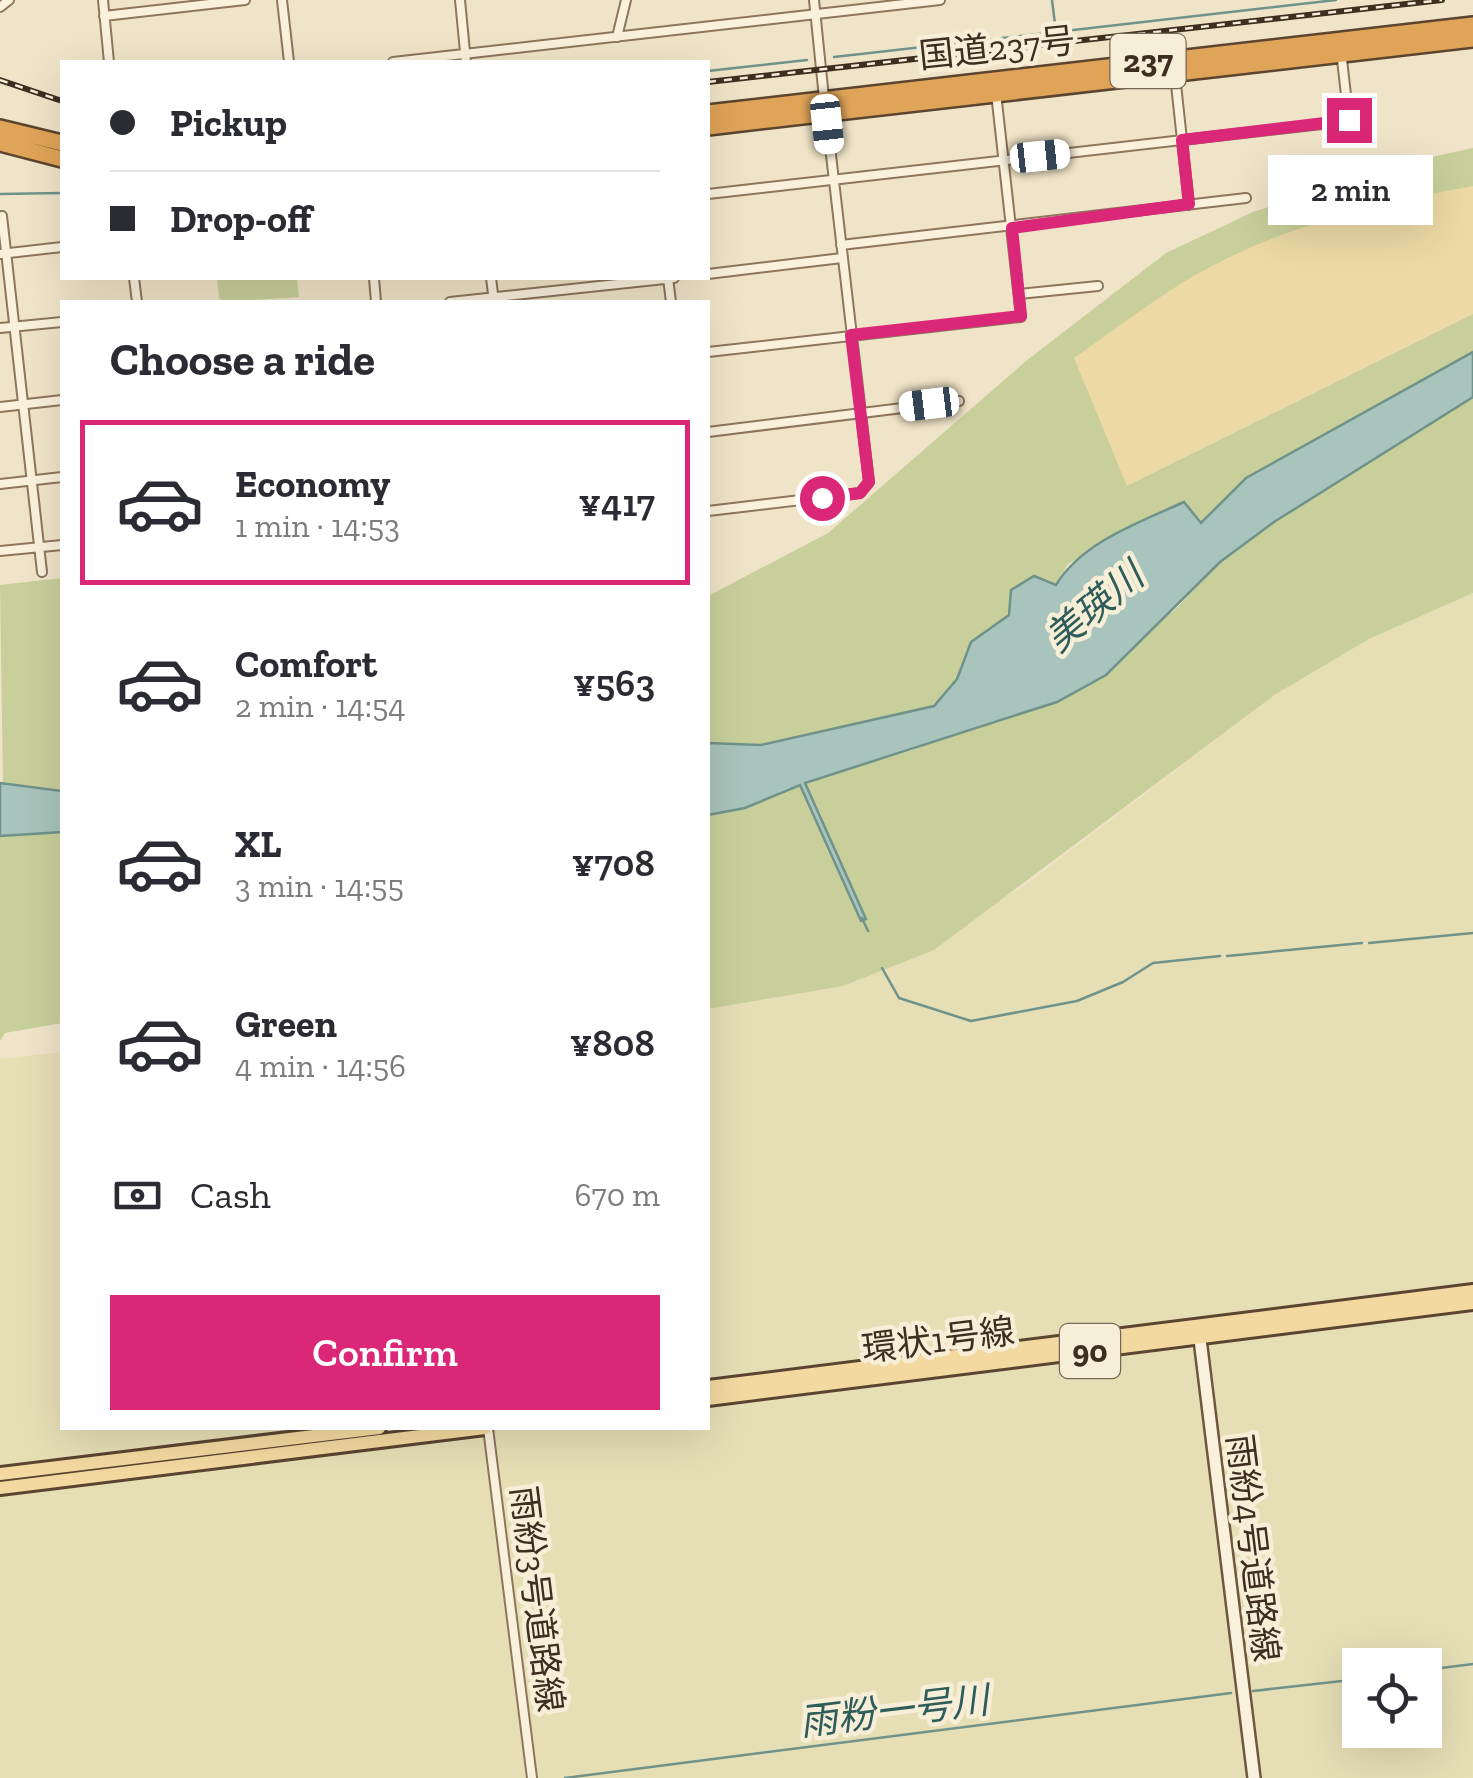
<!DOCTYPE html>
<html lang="en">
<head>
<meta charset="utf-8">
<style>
	:root { --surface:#fff; --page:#f2f2f3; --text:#2b2b33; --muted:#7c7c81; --line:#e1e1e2; --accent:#db2777 }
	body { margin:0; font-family:"Zilla Slab","Noto Sans JP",serif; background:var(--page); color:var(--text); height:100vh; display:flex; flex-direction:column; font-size:38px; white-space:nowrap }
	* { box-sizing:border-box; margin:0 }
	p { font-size:32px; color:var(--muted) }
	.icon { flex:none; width:55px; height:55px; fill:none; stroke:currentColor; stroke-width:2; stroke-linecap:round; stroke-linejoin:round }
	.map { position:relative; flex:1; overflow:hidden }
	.side { position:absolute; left:60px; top:300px; width:650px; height:1130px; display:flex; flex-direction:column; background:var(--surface); border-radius:0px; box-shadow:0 10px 40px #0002 }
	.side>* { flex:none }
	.hud { position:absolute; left:60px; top:60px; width:650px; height:220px; border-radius:0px; box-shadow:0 10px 40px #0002; display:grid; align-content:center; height:220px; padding:0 50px; background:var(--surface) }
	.fabs { position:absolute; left:1342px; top:1648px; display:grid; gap:20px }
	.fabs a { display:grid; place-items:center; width:100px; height:100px; border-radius:0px; background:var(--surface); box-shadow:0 10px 40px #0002; font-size:50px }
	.end { position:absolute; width:45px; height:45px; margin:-22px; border:12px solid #db2777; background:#fff; box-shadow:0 0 0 5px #fff }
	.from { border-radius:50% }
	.bubble { position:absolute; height:70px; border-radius:0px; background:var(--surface); box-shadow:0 10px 40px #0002; font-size:32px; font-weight:600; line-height:70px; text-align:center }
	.car { position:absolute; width:30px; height:60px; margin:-30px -15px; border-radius:12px; box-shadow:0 0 8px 2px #0007; background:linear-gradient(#fff 24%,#345 0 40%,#fff 0 76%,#345 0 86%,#fff 0) }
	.hud b { display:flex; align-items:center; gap:35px; height:95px; font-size:38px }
	.hud b+b { border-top:2px solid var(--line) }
	.hud i { width:25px; height:25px; background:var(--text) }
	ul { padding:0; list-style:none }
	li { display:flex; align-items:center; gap:30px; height:165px; margin:0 20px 15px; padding:0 30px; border:5px solid transparent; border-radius:0px }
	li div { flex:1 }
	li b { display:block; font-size:38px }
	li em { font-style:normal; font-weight:600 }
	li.on { border-color:var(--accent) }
	li>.icon { width:90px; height:90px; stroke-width:1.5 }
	h2 { padding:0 50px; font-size:45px; line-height:120px }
	.pay { display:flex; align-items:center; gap:25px; height:110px; padding:0 50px; font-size:38px }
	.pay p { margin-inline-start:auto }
	.action { display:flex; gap:20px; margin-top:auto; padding:20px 50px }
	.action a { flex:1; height:115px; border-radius:0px; background:var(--accent); color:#fff; font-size:40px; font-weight:600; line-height:115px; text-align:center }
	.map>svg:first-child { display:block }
	.farmland { fill:#e6deb5; fill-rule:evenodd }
	.green { fill:#c9cf9b }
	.sand { fill:#ecd9a5 }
	.water { fill:#a9c4bc; stroke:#6f938a; stroke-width:2.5 }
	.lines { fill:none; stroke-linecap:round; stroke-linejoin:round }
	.stream { stroke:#6f938a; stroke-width:2.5 }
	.street-casing { stroke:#8d765c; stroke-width:12 }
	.secondary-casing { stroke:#6f573f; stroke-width:16 }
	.primary-casing { stroke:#5b4430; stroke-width:18 }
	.highway-casing { stroke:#5b4430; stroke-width:20 }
	.street { stroke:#faf1dc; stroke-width:8 }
	.secondary { stroke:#faf1dc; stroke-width:11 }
	.primary { stroke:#f3d9a0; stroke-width:12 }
	.highway { stroke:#e0a458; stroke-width:15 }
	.rail-casing { stroke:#3d2e20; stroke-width:6 }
	.rail { stroke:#f7eed8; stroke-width:2.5; stroke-dasharray:8; stroke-linecap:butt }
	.route { stroke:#db2777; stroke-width:12 }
	.labels { text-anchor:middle; stroke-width:9; stroke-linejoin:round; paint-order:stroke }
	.shield { fill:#f7eed8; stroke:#756857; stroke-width:2.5 }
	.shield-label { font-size:32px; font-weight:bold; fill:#3d2e20 }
	.street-label { font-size:35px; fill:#3d2e20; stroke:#f7eed8 }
	.water-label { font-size:38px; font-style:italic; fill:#2f5d5a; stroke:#f7eed8 }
</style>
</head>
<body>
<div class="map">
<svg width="1473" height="1778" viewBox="0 0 1473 1778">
	<rect width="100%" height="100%" fill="#f0e4c8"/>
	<path class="farmland" d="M1473,593V1778H0V1059L62,1052V1428H708V1009L843,986L1024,886L1276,694L1369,639ZM1360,1665H1425V1730H1360Z"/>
	<path class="green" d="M1473,148V352L1246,478L1201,523L1183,502L1128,528L1068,564L1056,585L971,642L958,679L934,706L761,746L708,744V596L828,533L1026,361L1166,253L1253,212L1404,163Z
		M217,278H297L299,297L224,302L219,298Z
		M1473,397V593L1369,639L1276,694L934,950L843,986L708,1009V815L745,808L800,784L916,749L1173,612L1220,562L1274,522Z
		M62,578V791L3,785L0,585Z
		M62,832V1023L5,1033L0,1041V836Z"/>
	<path class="sand" d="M1473,186V314L1127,486L1074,358C1110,333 1145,306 1182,283C1270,229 1373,204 1473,186Z"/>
	<path class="water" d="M1473,352V397L1274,522L1220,562L1106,675L1057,702L805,783L866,919L861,921L800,785L745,808L708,815V743L761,745L934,706L957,679L971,642L1009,615L1011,590L1034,576L1056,585C1082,542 1140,522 1184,502L1201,523L1246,478Z
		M0,783L62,791V832L0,836Z"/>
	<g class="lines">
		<path class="stream" d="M1056,32L1336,0
			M834,57L1056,32L1052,0
			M708,71L807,60
			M0,194L62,193
			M862,918L868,931
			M1369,943L1473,933
			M1227,956L1362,943
			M882,968L899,998L971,1021L1077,1001L1123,982L1153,963L1220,956
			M1425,1670L1473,1664
			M1253,1691L1360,1679
			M565,1778L1231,1693"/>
		<g class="street-casing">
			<path id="street" d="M103,0L109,62
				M282,0L289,62
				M460,0L466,62
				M814,0L824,98
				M0,7L9,0
				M104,16L245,0
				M617,37L626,0
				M393,62L940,0
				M1175,75L1189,205
				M708,194L1349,121L1341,51
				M2,216L42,572
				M841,245L1246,198
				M0,254L62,247
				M708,274L842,258
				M134,278L137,302
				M374,278L376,302
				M491,278L494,302
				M668,278L671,302
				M1019,294L1098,286
				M450,302L674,278
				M0,328L62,322
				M708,352L1021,317L996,93
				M0,407L62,400
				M708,432L959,401
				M0,484L62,477
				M708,511L860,493L869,482L826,112
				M0,551L62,545
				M488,1428L532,1778"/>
		</g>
		<g class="secondary-casing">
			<path id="secondary" d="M1199,1331L1254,1778"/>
		</g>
		<g class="primary-casing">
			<path id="primary" d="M708,1387L1473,1291
				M708,1399L1473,1303
				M0,1474L379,1428
				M0,1488L485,1428"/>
		</g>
		<g class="highway-casing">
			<path id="highway" d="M708,113L1473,25
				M708,127L1473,39
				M0,128L62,143
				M0,143L62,159"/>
		</g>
		<use href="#street" class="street"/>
		<use href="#secondary" class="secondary"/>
		<use href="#primary" class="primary"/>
		<use href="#highway" class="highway"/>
		<g class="rail-casing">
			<path id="rail" d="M0,80L62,101
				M708,82L1442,0"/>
		</g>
		<use href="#rail" class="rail"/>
	</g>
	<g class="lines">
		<path class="route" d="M822,498L860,493L869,482L851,335L1021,316L1012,228L1189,204L1182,140L1349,120"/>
	</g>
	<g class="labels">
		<g class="shield">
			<rect x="1110.5" y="34" width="75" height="54" rx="8"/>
			<rect x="1060" y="1324" width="60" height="54" rx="8"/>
		</g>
		<g class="shield-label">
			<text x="1148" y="72">237</text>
			<text x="1090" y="1362">90</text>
		</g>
		<g class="street-label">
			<text transform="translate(997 48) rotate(-6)" y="12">国道237号</text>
			<text transform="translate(938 1340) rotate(-7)" y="12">環状1号線</text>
			<text transform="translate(1253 1548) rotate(83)" y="12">雨紛4号道路線</text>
			<text transform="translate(537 1599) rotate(83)" y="12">雨紛3号道路線</text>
		</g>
		<g class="water-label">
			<text transform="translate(1094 607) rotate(-40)" y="13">美瑛川</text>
			<text transform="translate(894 1711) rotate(-7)" y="13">雨粉一号川</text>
		</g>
	</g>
</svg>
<div class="fabs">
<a><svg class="icon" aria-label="locate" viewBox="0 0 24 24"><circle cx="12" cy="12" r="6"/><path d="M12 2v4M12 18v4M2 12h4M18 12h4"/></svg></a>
</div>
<i class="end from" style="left:822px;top:498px"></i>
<i class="end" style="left:1349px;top:120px"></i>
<div class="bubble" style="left:1268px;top:155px;width:165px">2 min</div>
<i class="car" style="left:827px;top:124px;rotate:174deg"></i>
<i class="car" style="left:1040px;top:156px;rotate:84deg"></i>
<i class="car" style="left:929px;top:404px;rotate:263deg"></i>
<div class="hud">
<b><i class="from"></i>Pickup</b>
<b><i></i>Drop-off</b>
</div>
<section class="side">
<h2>Choose a ride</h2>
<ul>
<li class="on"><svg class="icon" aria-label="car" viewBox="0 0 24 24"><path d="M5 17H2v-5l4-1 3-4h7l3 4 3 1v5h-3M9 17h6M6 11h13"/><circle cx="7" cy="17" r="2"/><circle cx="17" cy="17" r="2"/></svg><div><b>Economy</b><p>1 min · 14:53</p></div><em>¥417</em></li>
<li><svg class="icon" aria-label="car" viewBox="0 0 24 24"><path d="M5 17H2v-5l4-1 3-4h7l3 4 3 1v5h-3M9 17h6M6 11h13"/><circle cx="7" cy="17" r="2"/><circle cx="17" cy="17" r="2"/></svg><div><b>Comfort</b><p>2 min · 14:54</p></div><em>¥563</em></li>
<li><svg class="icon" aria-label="car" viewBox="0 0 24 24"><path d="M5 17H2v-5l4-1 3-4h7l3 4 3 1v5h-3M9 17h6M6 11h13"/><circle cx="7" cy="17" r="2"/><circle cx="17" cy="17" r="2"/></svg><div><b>XL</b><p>3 min · 14:55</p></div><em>¥708</em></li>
<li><svg class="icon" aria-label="car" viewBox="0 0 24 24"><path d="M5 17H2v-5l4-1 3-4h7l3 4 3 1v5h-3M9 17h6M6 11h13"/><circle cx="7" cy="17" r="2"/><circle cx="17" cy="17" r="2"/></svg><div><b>Green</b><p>4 min · 14:56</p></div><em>¥808</em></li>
</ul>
<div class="pay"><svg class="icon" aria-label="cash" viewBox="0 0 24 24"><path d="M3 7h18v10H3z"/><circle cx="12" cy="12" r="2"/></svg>Cash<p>670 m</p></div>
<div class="action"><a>Confirm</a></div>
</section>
</div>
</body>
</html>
